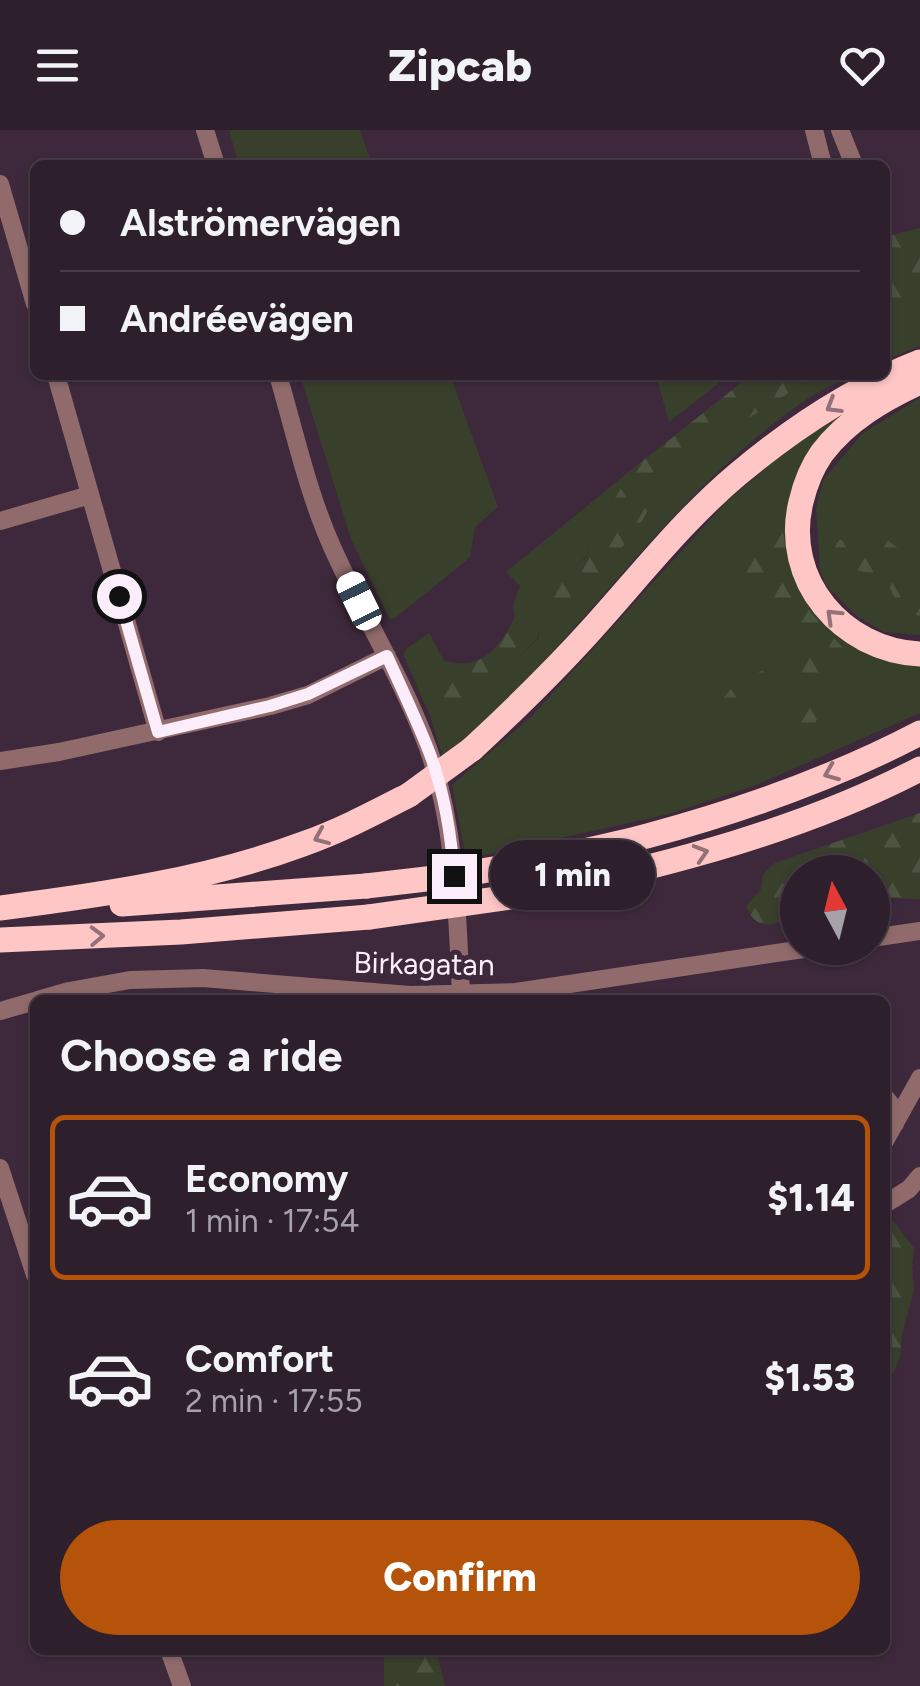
<!DOCTYPE html>
<html lang="en">
<head>
<meta charset="utf-8">
<style>
	:root { --surface:#2e1f2c; --page:#3a2c38; --text:#f1f3f6; --muted:#a7a2a9; --line:#493d48; --accent:#b45309 }
	body { margin:0; font-family:Figtree,sans-serif; background:var(--page); color:var(--text); height:100vh; display:flex; flex-direction:column; font-size:38px; white-space:nowrap }
	* { box-sizing:border-box; margin:0 }
	p { font-size:32px; color:var(--muted) }
	.icon { flex:none; width:55px; height:55px; fill:none; stroke:currentColor; stroke-width:2; stroke-linecap:round; stroke-linejoin:round }
	.map { position:relative; flex:1; overflow:hidden }
	.drawer { position:absolute; left:30px; top:865px; width:860px; height:660px; display:flex; flex-direction:column; background:var(--surface); border-radius:15px; box-shadow:0 2px 8px #0004,0 0 0 2px var(--line) }
	.drawer>* { flex:none }
	.hud { position:absolute; left:30px; top:30px; width:860px; height:220px; border-radius:15px; box-shadow:0 2px 8px #0004,0 0 0 2px var(--line); display:grid; align-content:center; height:220px; padding:0 30px; background:var(--surface) }
	.needle { width:65px; rotate:353deg }
	.fabs { position:absolute; left:780px; top:725px; display:grid; gap:20px }
	.fabs a { display:grid; place-items:center; width:110px; height:110px; border-radius:50%; background:var(--surface); box-shadow:0 2px 8px #0004,0 0 0 2px var(--line); font-size:50px }
	.end { position:absolute; width:45px; height:45px; margin:-22px; border:12px solid #fbeefa; background:#111; box-shadow:0 0 0 5px #111 }
	.from { border-radius:50% }
	.bubble { position:absolute; height:70px; border-radius:35px; background:var(--surface); box-shadow:0 2px 8px #0004,0 0 0 2px var(--line); font-size:32px; font-weight:800; line-height:70px; text-align:center }
	.car { position:absolute; width:30px; height:60px; margin:-30px -15px; border-radius:12px; box-shadow:0 0 8px 2px #0007; background:linear-gradient(#fff 24%,#345 0 40%,#fff 0 76%,#345 0 86%,#fff 0) }
	.hud b { display:flex; align-items:center; gap:35px; height:95px; font-size:38px }
	.hud b+b { border-top:2px solid var(--line) }
	.hud i { width:25px; height:25px; background:var(--text) }
	ul { padding:0; list-style:none }
	li { display:flex; align-items:center; gap:30px; height:165px; margin:0 20px 15px; padding:0 10px; border:5px solid transparent; border-radius:15px }
	li div { flex:1 }
	li b { display:block; font-size:38px }
	li em { font-style:normal; font-weight:800 }
	li.current { border-color:var(--accent) }
	li>.icon { width:90px; height:90px; stroke-width:1.5 }
	h2 { padding:0 30px; font-size:45px; line-height:120px }
	.primary-button { display:flex; gap:20px; margin-top:auto; padding:20px 30px }
	.primary-button a { flex:1; height:115px; border-radius:60px; background:var(--accent); color:#fff; font-size:40px; font-weight:800; line-height:115px; text-align:center }
	header { display:flex; justify-content:space-between; align-items:center; height:130px; padding:0 30px; background:var(--surface); font-size:45px; font-weight:800 }
	.map>svg:first-child { display:block }
	.grass { fill:#38402c }
	.forest { fill:url(#forest-firs) }
	.lines { fill:none; stroke-linecap:round; stroke-linejoin:round }
	.minor { stroke:#916b6b; stroke-width:18 }
	.highway { stroke:#fec6c5; stroke-width:25 }
	.highway-bridge { stroke:#fec6c5; stroke-width:25 }
	.oneway { stroke:#947079 }
	.route { stroke:#fbeefa; stroke-width:12 }
	.labels { text-anchor:middle; stroke-width:10; stroke-linejoin:round; paint-order:stroke }
	.street-label { font-size:30px; fill:#fbeefa; stroke:#3d293b }
</style>
</head>
<body>
<header><svg class="icon" aria-label="menu" viewBox="0 0 24 24"><path d="M4 6h16M4 12h16M4 18h16"/></svg>Zipcab<svg class="icon" aria-label="heart" viewBox="0 0 24 24"><path d="M12 20l-8-8c-3-5 5-10 8-4 3-6 11-1 8 4z"/></svg></header>
<div class="map">
<svg width="920" height="1556" viewBox="0 0 920 1556">
	<defs>
		<pattern id="forest-firs" width="22" height="20" patternUnits="userSpaceOnUse" patternTransform="scale(2.5)"><rect width="22" height="20" fill="#38402c"/><path d="M5 1l3.5 6h-7zM16 11l3.5 6h-7z" fill="#4c5341"/></pattern>
	</defs>
	<rect width="100%" height="100%" fill="#3d293b"/>
	<path class="grass" d="M229,0H360L372,35H239Z
		M920,176V216L885,230V196L909,179Z
		M300,245H450L498,377L475,397L470,427L467,430L395,488L391,489L388,486L351,409Z
		M656,245H729L669,292Z
		M817,245H854C841,252 826,257 813,265C709,334 631,436 548,527C516,563 480,595 443,627L430,586L403,524L407,518L429,503L444,531L433,542L495,557L517,528L538,509L539,500L515,487L513,475L520,456L506,442L625,345V351L597,398L586,426L563,448L532,459L610,433L639,396L661,359L694,323Z
		M920,268V505L884,502L858,487L826,455L820,440L816,379L823,350L863,303Z
		M850,274L797,346L810,471L920,531V583L756,655L669,684L466,729L452,655L532,586L726,372L798,310Z"/>
	<path class="forest" d="M920,98V176L910,179L885,197V107Z
		M751,245H817L694,323L661,359L639,396L610,433L575,472L543,477L523,474L532,459L563,447L586,427L597,398L625,351V345Z
		M777,389L783,394L787,441L799,469L843,518L844,525C839,534 817,592 814,595C808,600 805,598 798,598C798,595 797,592 797,589C800,576 828,540 790,547L727,577L722,571C734,545 795,532 797,519C803,485 731,448 737,423C739,415 747,410 752,405C760,397 766,390 777,389Z
		M861,404L886,409L906,424C905,439 904,454 920,462V486C897,480 893,465 884,444C857,441 848,443 835,417L839,410Z
		M515,487L539,500L537,509L517,528L495,557L466,583L447,578L434,555L433,542L444,531C451,532 462,534 469,533C492,529 505,506 515,487Z
		M920,683V769L873,767L872,742H798L797,786L795,788C772,794 757,803 746,776L761,759L763,744L775,733Z
		M888,1085L914,1118L912,1137L914,1160L902,1204L900,1227L893,1244L885,1245V1086Z
		M384,1520H436L445,1556H384Z"/>
	<g class="lines">
		<path class="minor" d="M205,0L216,35
			M814,0L823,35
			M840,0L854,35
			M0,54L35,174
			M56,245L158,602
			M278,245C295,303 308,364 333,419C363,486 403,549 428,618C456,697 457,782 461,865
			M0,391L90,365
			M0,631L59,622L270,576L308,565L387,526
			M872,808L920,801
			M38,870L69,861L130,850L203,848L410,865L516,862L810,818
			M0,881L35,871
			M885,967L893,977L895,994
			M885,1011L920,948
			M0,1038L35,1145
			M885,1074L909,1059L920,1046
			M169,1520L182,1556"/>
		<path class="highway" d="M920,252C883,269 847,290 822,323C812,337 805,355 801,372C782,450 842,520 920,524
			M472,619C513,581 553,542 591,500C639,447 683,390 738,344C793,298 853,258 920,232
			M535,732C572,723 610,716 647,706C740,681 834,648 920,603
			M539,763C669,734 801,701 920,639
			M122,774L366,756
			M0,778C102,765 206,750 303,714C340,701 374,683 409,665
			M0,810L181,802L369,787"/>
		<path class="highway-bridge" d="M409,665L472,619
			M366,756L452,746L535,732
			M369,787L539,763"/>
	</g>
	<defs><path id="oneway-chevron" d="M-2-3.5L2.5 0L-2 3.5" fill="none" stroke-width="1.6" stroke-linecap="round" stroke-linejoin="round" transform="scale(2.5)"/></defs>
	<g class="oneway">
		<use href="#oneway-chevron" transform="translate(833 276) rotate(149)"/>
		<use href="#oneway-chevron" transform="translate(833 486) rotate(-136)"/>
		<use href="#oneway-chevron" transform="translate(831 643) rotate(158)"/>
		<use href="#oneway-chevron" transform="translate(321 707) rotate(157)"/>
		<use href="#oneway-chevron" transform="translate(701 723) rotate(-17)"/>
		<use href="#oneway-chevron" transform="translate(97 806) rotate(-2)"/>
	</g>
	<g class="lines">
		<path class="route" d="M119,466L158,602L270,576L308,564L387,526C400,555 414,584 426,614C443,655 451,702 454,746"/>
	</g>
	<g class="labels">
		<g class="street-label">
			<text transform="translate(424 834) rotate(1)" y="10">Birkagatan</text>
		</g>
	</g>
</svg>
<div class="fabs">
<a><svg class="needle" viewBox="-14 -14 28 28"><path d="M0-13l5 13h-10z" fill="#e53935"/><path d="M0 13l5-13h-10z" fill="#a7a2a9"/></svg></a>
</div>
<i class="end from" style="left:119px;top:466px"></i>
<i class="end" style="left:454px;top:746px"></i>
<div class="bubble" style="left:490px;top:710px;width:165px">1 min</div>
<i class="car" style="left:359px;top:471px;rotate:334deg"></i>
<div class="hud">
<b><i class="from"></i>Alströmervägen</b>
<b><i></i>Andréevägen</b>
</div>
<section class="drawer">
<h2>Choose a ride</h2>
<ul>
<li class="current"><svg class="icon" aria-label="car" viewBox="0 0 24 24"><path d="M5 17H2v-5l4-1 3-4h7l3 4 3 1v5h-3M9 17h6M6 11h13"/><circle cx="7" cy="17" r="2"/><circle cx="17" cy="17" r="2"/></svg><div><b>Economy</b><p>1 min · 17:54</p></div><em>$1.14</em></li>
<li><svg class="icon" aria-label="car" viewBox="0 0 24 24"><path d="M5 17H2v-5l4-1 3-4h7l3 4 3 1v5h-3M9 17h6M6 11h13"/><circle cx="7" cy="17" r="2"/><circle cx="17" cy="17" r="2"/></svg><div><b>Comfort</b><p>2 min · 17:55</p></div><em>$1.53</em></li>
</ul>
<div class="primary-button"><a>Confirm</a></div>
</section>
</div>
</body>
</html>
